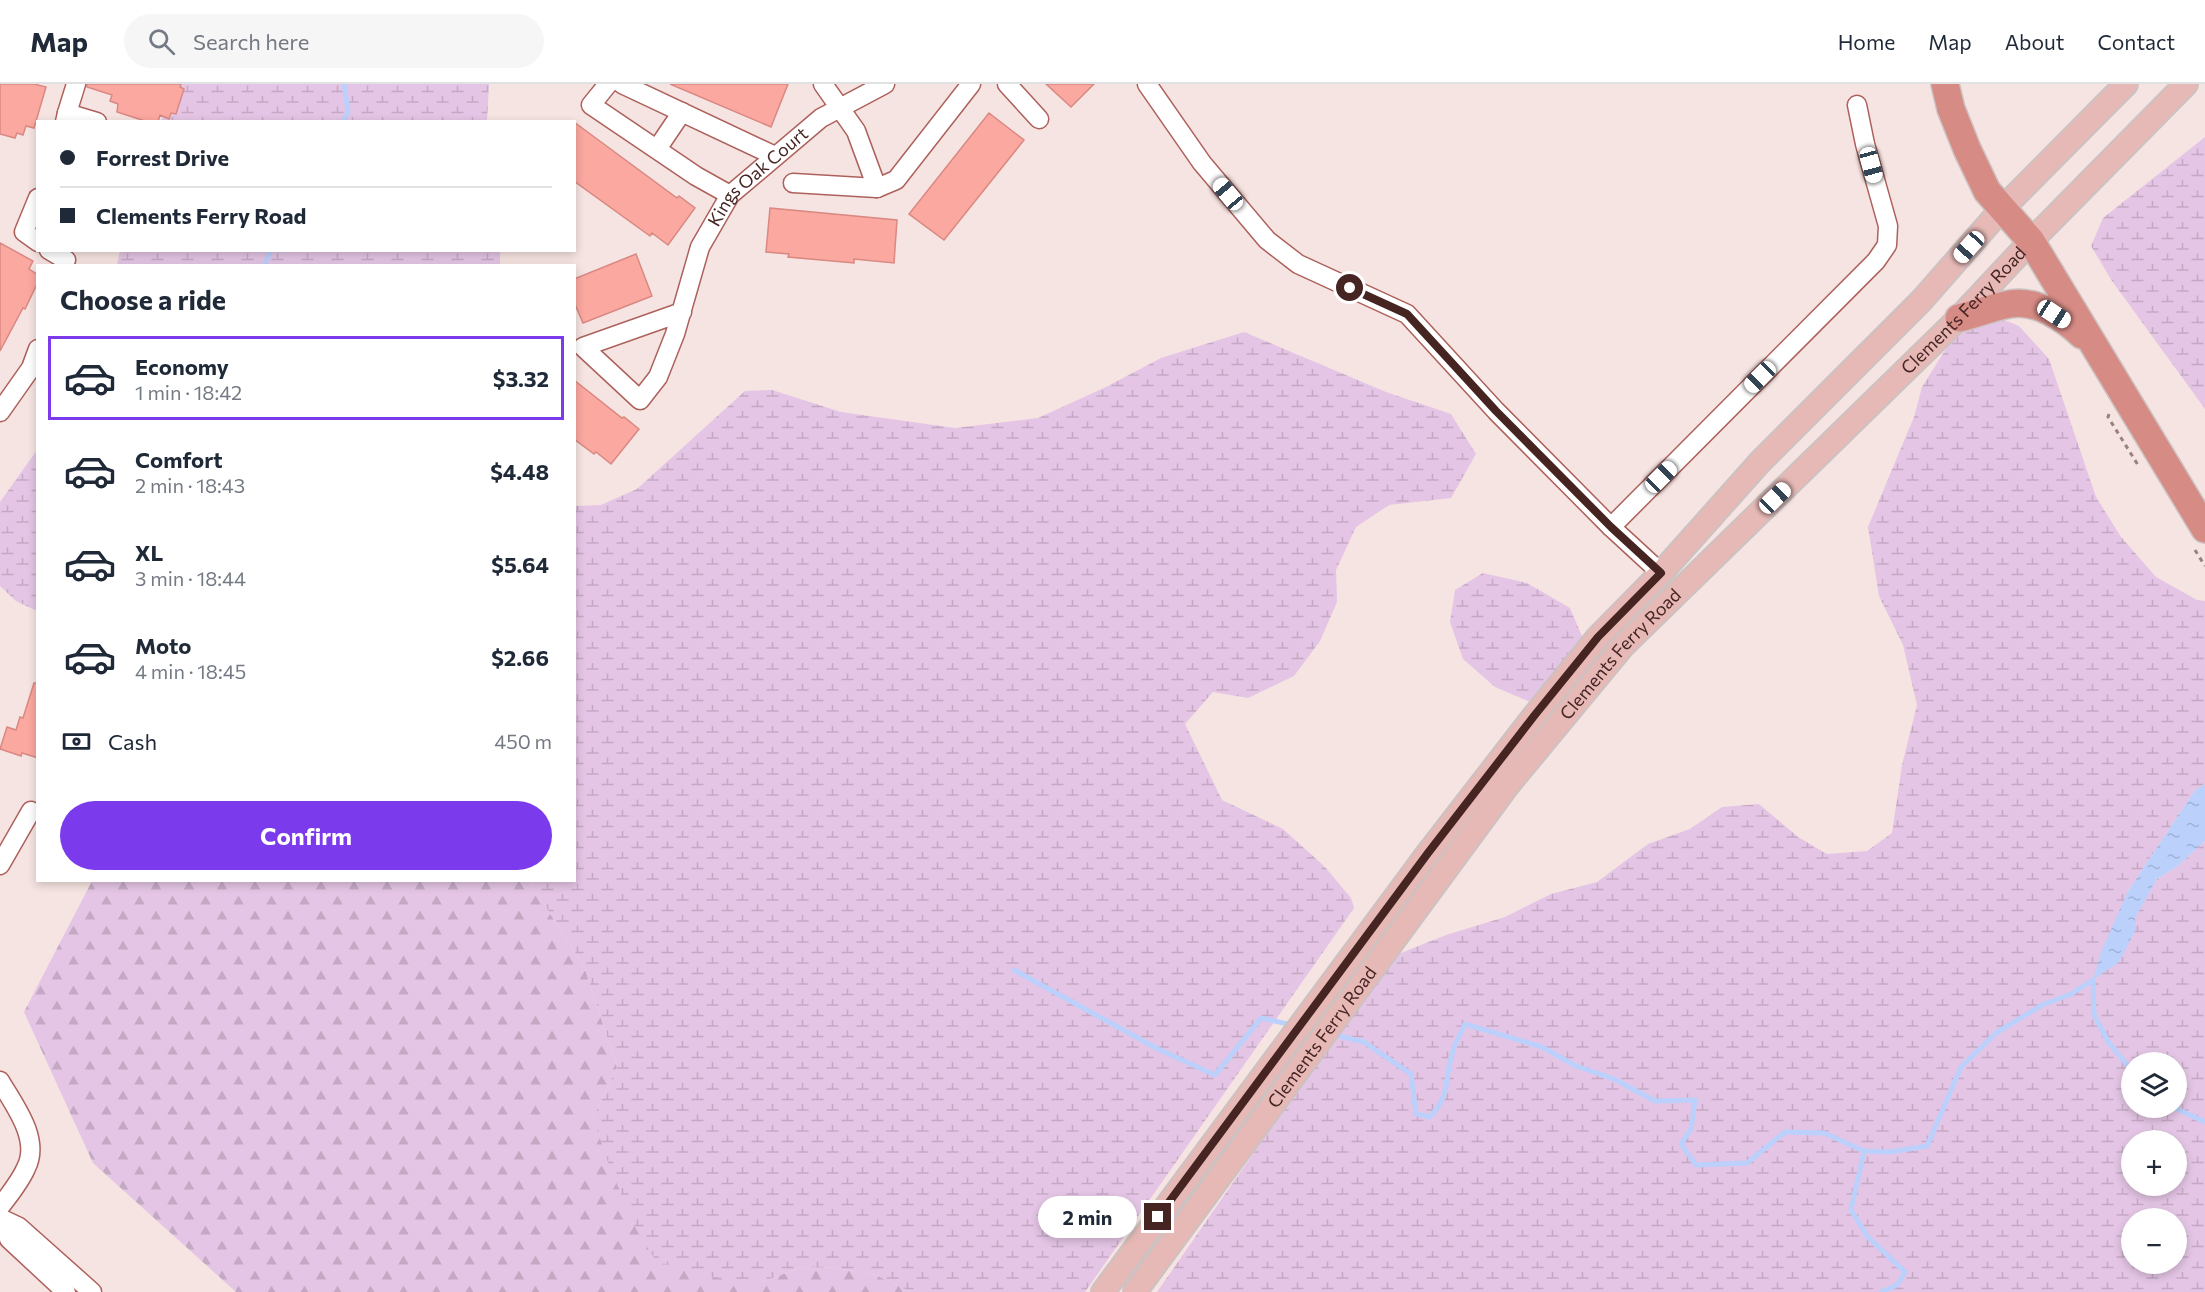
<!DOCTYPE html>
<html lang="en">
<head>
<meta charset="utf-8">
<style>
	:root { --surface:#fff; --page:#f6f6f7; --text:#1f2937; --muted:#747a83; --line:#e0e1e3; --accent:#7c3aed }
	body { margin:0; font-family:Commissioner,sans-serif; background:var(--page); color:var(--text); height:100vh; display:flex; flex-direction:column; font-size:22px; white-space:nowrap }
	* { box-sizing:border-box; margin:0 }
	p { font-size:20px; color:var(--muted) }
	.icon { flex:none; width:33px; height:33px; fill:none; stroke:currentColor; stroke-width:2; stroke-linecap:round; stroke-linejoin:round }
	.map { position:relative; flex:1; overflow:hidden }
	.side { position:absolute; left:36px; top:180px; width:540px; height:618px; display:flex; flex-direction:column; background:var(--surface); border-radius:0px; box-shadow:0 3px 9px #0003 }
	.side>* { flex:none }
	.banner { position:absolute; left:36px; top:36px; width:540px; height:132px; border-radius:0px; box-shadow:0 3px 9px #0003; display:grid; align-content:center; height:132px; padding:0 24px; background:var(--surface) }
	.tools { position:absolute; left:2121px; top:968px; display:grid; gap:12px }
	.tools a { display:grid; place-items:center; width:66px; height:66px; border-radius:50%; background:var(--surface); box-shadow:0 3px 9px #0003; font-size:30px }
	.end { position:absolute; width:27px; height:27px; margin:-14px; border:8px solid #452422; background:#fff; box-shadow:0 0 0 3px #fff }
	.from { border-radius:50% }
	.bubble { position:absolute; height:42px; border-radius:21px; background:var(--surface); box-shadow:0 3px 9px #0003; font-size:20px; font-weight:700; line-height:42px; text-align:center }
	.car { position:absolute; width:18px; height:36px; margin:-18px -9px; border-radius:8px; box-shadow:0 0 4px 2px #0007; background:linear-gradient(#fff 24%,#345 0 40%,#fff 0 76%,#345 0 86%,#fff 0) }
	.banner b { display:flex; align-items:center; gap:21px; height:57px; font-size:22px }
	.banner b+b { border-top:2px solid var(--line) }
	.banner i { width:15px; height:15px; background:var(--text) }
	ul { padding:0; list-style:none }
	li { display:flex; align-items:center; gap:18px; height:84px; margin:0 12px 9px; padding:0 12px; border:3px solid transparent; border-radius:0px }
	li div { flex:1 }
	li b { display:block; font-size:22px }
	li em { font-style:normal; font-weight:700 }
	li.on { border-color:var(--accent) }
	li>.icon { width:54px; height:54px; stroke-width:1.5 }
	h2 { padding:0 24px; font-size:27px; line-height:72px }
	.pay { display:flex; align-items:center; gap:15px; height:66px; padding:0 24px; font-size:22px }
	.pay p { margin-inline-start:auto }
	.action { display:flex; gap:12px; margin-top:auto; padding:12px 24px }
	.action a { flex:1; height:69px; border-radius:36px; background:var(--accent); color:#fff; font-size:24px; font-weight:700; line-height:69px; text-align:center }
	header { display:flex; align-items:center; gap:36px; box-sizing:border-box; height:84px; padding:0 30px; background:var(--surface); border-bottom:2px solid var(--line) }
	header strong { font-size:28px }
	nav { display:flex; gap:33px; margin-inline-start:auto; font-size:21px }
	.search { width:420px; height:54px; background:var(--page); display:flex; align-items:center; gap:15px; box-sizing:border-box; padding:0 21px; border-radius:33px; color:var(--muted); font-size:22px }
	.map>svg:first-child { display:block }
	.forest { fill:url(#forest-firs) }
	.wetland { fill:url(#wetland-marsh); fill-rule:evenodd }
	.water { fill:url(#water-ripples) }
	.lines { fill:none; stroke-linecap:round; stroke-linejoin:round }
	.stream { stroke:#bbd0fb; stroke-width:5 }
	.building { fill:#fba8a0; stroke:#d98882; stroke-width:1.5 }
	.minor-casing { stroke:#ad615c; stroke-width:21 }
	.major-casing { stroke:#cbc2c1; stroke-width:26 }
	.highway-casing { stroke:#cbc2c1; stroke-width:30 }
	.path { stroke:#9a807e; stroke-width:3; stroke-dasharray:4.5 4.5; stroke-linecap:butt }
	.minor { stroke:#fff; stroke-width:18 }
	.major { stroke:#e6b9b6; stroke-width:22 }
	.highway { stroke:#d68b85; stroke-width:27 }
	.route { stroke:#452422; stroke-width:8 }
	.labels { text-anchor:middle; stroke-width:5; stroke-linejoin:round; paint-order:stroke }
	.street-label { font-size:18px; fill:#452422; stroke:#f6e4e2 }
</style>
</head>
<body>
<header>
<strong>Map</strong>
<div class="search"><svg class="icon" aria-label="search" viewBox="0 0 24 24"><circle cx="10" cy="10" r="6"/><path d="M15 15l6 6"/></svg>Search here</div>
<nav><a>Home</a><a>Map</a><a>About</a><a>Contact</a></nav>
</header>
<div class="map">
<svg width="2205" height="1208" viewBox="0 0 2205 1208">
	<defs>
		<pattern id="forest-firs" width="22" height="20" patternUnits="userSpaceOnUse" patternTransform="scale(1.5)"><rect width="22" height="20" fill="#e4c5e5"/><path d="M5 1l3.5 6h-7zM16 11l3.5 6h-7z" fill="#c5a9c4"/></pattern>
		<pattern id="wetland-marsh" width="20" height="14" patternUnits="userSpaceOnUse" patternTransform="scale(1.5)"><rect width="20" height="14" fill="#e4c5e5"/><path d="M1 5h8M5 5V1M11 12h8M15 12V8" fill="none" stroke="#c5a9c4"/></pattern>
		<pattern id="water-ripples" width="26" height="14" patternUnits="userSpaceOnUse" patternTransform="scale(1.5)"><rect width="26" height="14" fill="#bbd0fb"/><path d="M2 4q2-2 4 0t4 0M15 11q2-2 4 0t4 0" fill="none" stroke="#a2b2d7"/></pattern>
	</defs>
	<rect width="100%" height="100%" fill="#f6e4e2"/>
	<path class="forest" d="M92,797H529L584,882L617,983L593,1034L761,1198L802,1183L837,1184L876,1191L911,1208H236L93,1079L24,928Z"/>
	<path class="wetland" d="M175,0H489L487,37L161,38Z
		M2205,53V325L2112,197L2091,162L2103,134Z
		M120,167L500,166V181H117Z
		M1980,226L2019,242L2049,275L2096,413L2121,453L2156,493L2197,516L2205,517V700L2195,706L2128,807L2134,834L2157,795L2178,782L2205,757V1208H1157L1380,887L1396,871L1446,851L1505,833L1551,810L1597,798L1648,760L1690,745L1722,723L1759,720L1798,753L1827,770L1867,767L1892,749L1902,681L1917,621L1903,561L1879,512L1868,443L1914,333L1922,303L1964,236ZM2132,978H2176V1023H2132ZM2132,1056H2176V1101H2132ZM2132,1134H2176V1179H2132Z
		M1244,248L1386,308L1451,330L1476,370L1451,414L1389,421L1356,443L1336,486L1337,518L1320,557L1294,592L1248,614L1213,608L1185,640L1222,716L1283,745L1325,783L1351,814L1354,824L1085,1208H911L876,1191L837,1184L802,1183L761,1198L700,1192L656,1177L636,1145L609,1081L593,1034L617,983L584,882L529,797L574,796L575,422L601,421L637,405L745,307L772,306L841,328L955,344L1038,334L1104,304L1161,274Z
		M37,366V527L16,517L0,502V418Z
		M1483,489L1527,499L1570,524L1584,557L1535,620L1495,603L1463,575L1450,538L1455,506Z"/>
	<path class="water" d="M2205,700V757L2178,782L2157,795L2135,834L2136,845L2119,878L2093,896L2101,868L2128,807L2195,706Z"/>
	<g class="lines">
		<path class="stream" d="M343,38L348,28L344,0
			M264,182L271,166
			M1014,886L1158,965L1215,991L1261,934L1292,941
			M2093,896L2094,931L2109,959L2132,987
			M1331,950L1364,958L1411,990L1416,1030L1430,1033C1451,1010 1444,997 1452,970C1454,960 1461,949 1465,940L1542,963L1576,982L1614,995L1655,1017L1695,1016L1691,1045L1681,1060L1696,1081L1747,1079L1785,1048L1824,1049L1864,1067L1890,1068L1927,1062L1961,983L1996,949L2042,921L2071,910L2093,896
			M2173,1023L2205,1038
			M1864,1067L1851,1126L1867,1152L1905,1188L1897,1201L1881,1208"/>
	</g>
	<path class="building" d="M0,0H34L46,3L34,44L26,42L23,51L17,49L15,54L0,50Z
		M87,0H181L180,3L184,5L176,30L171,29L169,35L160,31L158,38H148L117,28L118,20L110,17L112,11L87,3Z
		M670,0H788L771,43Z
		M1046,0H1094L1071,23Z
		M989,29L1024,56L944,156L909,130Z
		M574,38L677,114L679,112L695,124L668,161L652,149L650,152L574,97Z
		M770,124L897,136L894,179L854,175V179L788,173L789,170L766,168Z
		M0,159L33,177L29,185L38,191V198L25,225L23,224L0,267Z
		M636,170L652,212L583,239L574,218V195Z
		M574,296L622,334L624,333L639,345L611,380L596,368L594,370L574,355Z
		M34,599H38V674L22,669L21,672L0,665L7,643L16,646L20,633L23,634Z"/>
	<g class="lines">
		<g class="minor-casing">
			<g id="minor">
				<path d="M608,0L591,21L696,92L730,111"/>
				<path d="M622,0L775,72"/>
				<path d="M823,0L856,47L877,104L896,96L971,0"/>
				<path d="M1007,0L1039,35"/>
				<path d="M1147,0L1202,79L1267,156L1298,180L1407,230L1496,327L1611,443L1661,489"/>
				<path d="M67,29L76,0"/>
				<path d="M65,38L67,29L97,38"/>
				<path d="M657,65L682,28"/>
				<path d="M793,99L877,104"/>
				<path d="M38,114L24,148L38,158"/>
				<path d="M49,166L66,176"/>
				<path id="s1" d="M682,228L583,263L640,316L658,293L675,250L700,163L730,111L821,34L885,0"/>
				<path d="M0,328L31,284L38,265"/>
				<path d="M1611,443L1876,177L1887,161L1888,142L1865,60L1857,21"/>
				<path d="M0,781L31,727"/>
				<path d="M0,997C14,1021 41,1055 26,1084C20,1098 9,1111 0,1123"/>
				<path d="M0,1134L19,1143L92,1208"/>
				<path d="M5,1138L9,1155L66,1208"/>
			</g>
		</g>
		<g class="major-casing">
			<g id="major">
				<path d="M1103,1208L1428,769L1534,632L1598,553L1661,489L1760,378L1922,216L2000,127L2126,0"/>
				<path id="s2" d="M1135,1208L1508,701L1623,562L1959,234L2031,157L2186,0"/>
			</g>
		</g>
		<g class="highway-casing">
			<path id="highway" d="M1945,0L1951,25L1967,65L1987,107L2031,157L2205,445
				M1959,234C1976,230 1993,223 2010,220C2036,215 2064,234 2082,251"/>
		</g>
		<path class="path" d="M2109,330L2108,333L2138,381
			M2195,466L2205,482"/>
		<use href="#minor" class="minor"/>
		<use href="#major" class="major"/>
		<use href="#highway" class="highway"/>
	</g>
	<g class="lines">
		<path class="route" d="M1158,1133L1428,769L1534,632L1598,553L1661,489L1611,443L1496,327L1407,230L1350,204"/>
	</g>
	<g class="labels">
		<g class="street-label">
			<text dy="6" stroke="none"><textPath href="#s1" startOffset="441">Kings Oak Court</textPath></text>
			<text dy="6" stroke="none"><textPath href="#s2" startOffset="1288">Clements Ferry Road</textPath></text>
			<text dy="6" stroke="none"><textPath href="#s2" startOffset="802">Clements Ferry Road</textPath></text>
			<text dy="6" stroke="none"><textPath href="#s2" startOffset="316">Clements Ferry Road</textPath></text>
		</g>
	</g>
</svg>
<div class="tools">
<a><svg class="icon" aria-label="layers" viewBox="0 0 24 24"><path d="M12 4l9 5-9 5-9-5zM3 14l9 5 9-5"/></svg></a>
<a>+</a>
<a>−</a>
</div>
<i class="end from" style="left:1350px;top:204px"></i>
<i class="end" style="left:1158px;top:1133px"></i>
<div class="bubble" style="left:1038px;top:1112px;width:99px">2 min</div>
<i class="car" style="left:1871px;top:81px;rotate:165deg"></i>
<i class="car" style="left:1228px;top:110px;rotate:320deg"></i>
<i class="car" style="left:1969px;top:163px;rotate:222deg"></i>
<i class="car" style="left:2054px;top:230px;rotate:123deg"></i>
<i class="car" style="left:1760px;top:293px;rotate:225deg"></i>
<i class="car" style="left:1661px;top:393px;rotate:45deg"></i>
<i class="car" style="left:1775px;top:414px;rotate:46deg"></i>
<div class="banner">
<b><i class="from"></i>Forrest Drive</b>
<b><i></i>Clements Ferry Road</b>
</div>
<section class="side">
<h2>Choose a ride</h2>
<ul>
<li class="on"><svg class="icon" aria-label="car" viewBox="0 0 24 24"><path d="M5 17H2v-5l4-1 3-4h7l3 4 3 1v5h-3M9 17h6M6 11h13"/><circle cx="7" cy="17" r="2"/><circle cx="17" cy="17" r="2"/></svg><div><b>Economy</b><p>1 min · 18:42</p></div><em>$3.32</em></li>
<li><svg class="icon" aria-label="car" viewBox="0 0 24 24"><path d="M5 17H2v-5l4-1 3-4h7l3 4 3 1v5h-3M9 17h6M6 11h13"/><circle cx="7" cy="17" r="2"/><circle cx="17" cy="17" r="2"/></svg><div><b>Comfort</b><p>2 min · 18:43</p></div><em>$4.48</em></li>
<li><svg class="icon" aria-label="car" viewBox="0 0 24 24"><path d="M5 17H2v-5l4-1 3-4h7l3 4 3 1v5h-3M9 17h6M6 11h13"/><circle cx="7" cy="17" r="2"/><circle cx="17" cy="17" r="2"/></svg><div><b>XL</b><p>3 min · 18:44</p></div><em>$5.64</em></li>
<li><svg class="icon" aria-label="car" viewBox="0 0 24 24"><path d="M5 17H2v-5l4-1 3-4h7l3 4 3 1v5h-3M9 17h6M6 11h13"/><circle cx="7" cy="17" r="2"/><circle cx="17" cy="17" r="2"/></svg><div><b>Moto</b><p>4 min · 18:45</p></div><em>$2.66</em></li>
</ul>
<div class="pay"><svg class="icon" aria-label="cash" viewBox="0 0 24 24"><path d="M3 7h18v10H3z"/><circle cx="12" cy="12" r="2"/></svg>Cash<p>450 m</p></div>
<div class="action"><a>Confirm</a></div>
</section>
</div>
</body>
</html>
